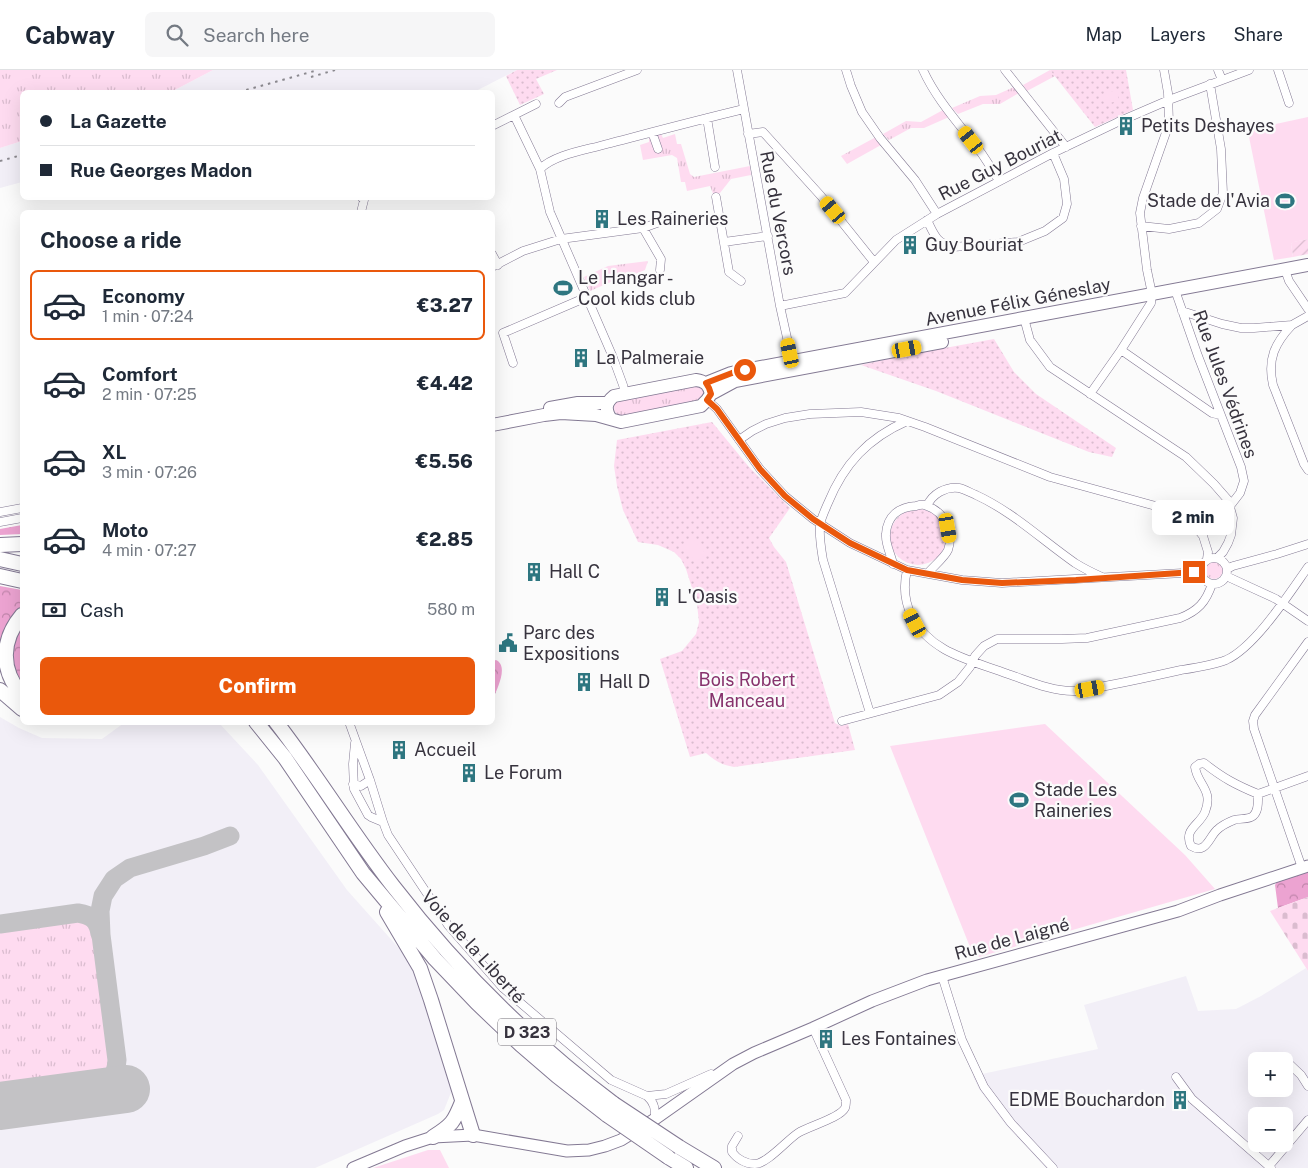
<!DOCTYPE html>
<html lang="en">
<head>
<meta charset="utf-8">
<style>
	:root { --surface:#fff; --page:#f6f6f7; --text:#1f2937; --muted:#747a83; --line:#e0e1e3; --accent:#ea580c }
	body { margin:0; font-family:"Public Sans",sans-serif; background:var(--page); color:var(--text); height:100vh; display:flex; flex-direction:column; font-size:19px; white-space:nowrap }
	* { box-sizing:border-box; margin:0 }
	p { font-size:16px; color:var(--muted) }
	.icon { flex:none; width:28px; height:28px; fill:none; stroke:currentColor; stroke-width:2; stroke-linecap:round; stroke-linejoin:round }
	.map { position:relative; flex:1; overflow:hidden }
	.details { position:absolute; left:20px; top:140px; width:475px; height:515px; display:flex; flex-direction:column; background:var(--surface); border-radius:8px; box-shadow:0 5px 20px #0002 }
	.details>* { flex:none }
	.banner { position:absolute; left:20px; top:20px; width:475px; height:110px; border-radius:8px; box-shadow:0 5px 20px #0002; display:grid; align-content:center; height:110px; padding:0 20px; background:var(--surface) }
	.controls { position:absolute; left:1248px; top:982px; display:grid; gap:10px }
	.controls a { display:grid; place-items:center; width:45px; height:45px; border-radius:8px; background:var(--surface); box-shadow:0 5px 20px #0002; font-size:25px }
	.end { position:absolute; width:22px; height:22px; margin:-11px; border:6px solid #ea580c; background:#fff; box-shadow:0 0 0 2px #fff }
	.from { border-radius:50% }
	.bubble { position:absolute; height:35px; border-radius:8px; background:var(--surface); box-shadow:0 5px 20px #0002; font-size:16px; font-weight:800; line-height:35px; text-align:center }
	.car { position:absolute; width:15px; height:30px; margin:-15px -8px; border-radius:6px; box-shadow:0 0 4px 1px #0007; background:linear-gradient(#f5c518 24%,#345 0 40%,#f5c518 0 76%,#345 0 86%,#f5c518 0) }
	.banner b { display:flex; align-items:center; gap:18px; height:48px; font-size:19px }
	.banner b+b { border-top:1px solid var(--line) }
	.banner i { width:12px; height:12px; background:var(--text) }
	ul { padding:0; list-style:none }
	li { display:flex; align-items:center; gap:15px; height:70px; margin:0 10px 8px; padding:0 10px; border:2px solid transparent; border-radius:8px }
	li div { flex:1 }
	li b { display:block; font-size:19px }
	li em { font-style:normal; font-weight:800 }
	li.active { border-color:var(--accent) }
	li>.icon { width:45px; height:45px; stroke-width:1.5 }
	h2 { padding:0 20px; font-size:22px; line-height:60px }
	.pay { display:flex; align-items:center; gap:12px; height:55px; padding:0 20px; font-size:19px }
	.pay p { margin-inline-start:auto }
	.cta { display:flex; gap:10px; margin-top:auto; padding:10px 20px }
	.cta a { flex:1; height:58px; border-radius:8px; background:var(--accent); color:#fff; font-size:20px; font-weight:800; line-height:58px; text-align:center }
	header { display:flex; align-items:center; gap:30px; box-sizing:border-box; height:70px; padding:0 25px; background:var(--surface); border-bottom:1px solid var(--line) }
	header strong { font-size:24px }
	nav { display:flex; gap:28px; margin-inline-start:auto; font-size:18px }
	.search { width:350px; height:45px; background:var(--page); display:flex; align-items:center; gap:12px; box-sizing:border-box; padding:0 18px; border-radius:8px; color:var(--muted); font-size:19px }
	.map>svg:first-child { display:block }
	.built { fill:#f2eff7; fill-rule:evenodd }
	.grass { fill:url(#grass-tufts) }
	.forest { fill:url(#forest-crowns) }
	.cemetery { fill:url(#cemetery-stones) }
	.park { fill:url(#park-dots) }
	.garden { fill:url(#garden-furrows) }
	.pitch { fill:#fedbf0 }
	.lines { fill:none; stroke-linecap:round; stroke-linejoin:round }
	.taxiway { stroke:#c3c2c5; stroke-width:19 }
	.runway { stroke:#c3c2c5; stroke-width:48 }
	.street-casing { stroke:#837993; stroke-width:9 }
	.secondary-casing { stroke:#837993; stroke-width:13 }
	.primary-casing { stroke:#837993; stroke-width:14 }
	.highway-casing { stroke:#837993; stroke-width:16 }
	.street { stroke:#fff; stroke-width:8 }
	.secondary { stroke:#fff; stroke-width:11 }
	.primary { stroke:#fff; stroke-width:12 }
	.highway { stroke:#fff; stroke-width:14 }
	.rail { stroke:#8b898f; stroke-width:2; stroke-dasharray:2.5 5; stroke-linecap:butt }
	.highway-bridge-casing { stroke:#837993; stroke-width:16; stroke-linecap:butt }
	.highway-bridge { stroke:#fff; stroke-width:14 }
	.route { stroke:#ea580c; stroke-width:6 }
	.labels { text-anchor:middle; stroke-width:4.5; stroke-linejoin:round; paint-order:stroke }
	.shield { fill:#fbfbfb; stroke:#726f77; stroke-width:1 }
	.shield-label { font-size:16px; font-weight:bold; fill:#37333e }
	.poi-label { font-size:18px; fill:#37333e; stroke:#fbfbfb; text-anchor:start }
	.street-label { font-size:18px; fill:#37333e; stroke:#fbfbfb }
	.park-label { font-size:18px; fill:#87336d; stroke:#fbfbfb }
</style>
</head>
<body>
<header>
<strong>Cabway</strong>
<div class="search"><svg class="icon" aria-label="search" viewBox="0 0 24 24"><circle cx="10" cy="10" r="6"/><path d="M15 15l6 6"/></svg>Search here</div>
<nav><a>Map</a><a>Layers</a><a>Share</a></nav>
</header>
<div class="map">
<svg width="1308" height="1098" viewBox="0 0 1308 1098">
	<defs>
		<pattern id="grass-tufts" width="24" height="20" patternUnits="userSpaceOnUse" patternTransform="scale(1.25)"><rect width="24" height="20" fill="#fedbf0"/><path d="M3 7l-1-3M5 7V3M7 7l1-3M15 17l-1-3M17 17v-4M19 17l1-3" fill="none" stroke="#dabccf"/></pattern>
		<pattern id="forest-crowns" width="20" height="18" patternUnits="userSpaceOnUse" patternTransform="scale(1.25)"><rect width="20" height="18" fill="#eca3d1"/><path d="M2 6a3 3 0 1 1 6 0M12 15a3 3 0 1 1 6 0" fill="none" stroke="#c085ab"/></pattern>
		<pattern id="cemetery-stones" width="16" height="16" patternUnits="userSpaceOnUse" patternTransform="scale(1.25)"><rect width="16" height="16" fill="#fedbf0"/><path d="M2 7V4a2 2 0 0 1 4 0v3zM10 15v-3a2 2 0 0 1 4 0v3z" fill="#dabccf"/></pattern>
		<pattern id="park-dots" width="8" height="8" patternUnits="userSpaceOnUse" patternTransform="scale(1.25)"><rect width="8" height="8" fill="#fedbf0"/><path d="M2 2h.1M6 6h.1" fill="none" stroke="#dabccf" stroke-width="1.8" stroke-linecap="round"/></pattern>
		<pattern id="garden-furrows" width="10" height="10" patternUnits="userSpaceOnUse" patternTransform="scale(1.25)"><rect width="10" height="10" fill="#fedbf0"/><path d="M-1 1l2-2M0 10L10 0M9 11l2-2" fill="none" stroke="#dabccf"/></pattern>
	</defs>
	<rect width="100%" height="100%" fill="#fbfbfb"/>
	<path class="built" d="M213,0H517L474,22H171Z
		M22,71V112L0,118V78Z
		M0,647L19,658L42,668L102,669L124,653H219L258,695L347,820L405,885L418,910L452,1020L444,1040L438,1044L315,1098H0Z
		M1306,898L1308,901V1098H1046L1006,1055L979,1019L973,1006L1098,979L1084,935L1186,906L1198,941L1236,939L1261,926ZM1256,991H1284V1019H1256ZM1256,1046H1284V1074H1256Z"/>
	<path class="grass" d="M0,0H213L171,22H22V71L0,78Z
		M1050,0L1055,6L1027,21L1023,15Z
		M1014,17L1019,23L1000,34H983L958,44L952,38L980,26L996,25Z
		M943,40L949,47L924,58H911L889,70L883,64L906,51L921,52Z
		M661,64L663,68L675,64L677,74H681L690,104L694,107L750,96L751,105L731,109L720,123L714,126L710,116L687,121L685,112H681L677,88L672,85L643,90L640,75L649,72V67Z
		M876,67L881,75L847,94L841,86Z
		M648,191L645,200L621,210L620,208L590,221L584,207L608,196Z
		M695,313L705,320L702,330L623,348C615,344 611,339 617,331Z
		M1205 500a9 9 0 1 1 18 0a9 9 0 1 1-18 0Z
		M75,851L85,853L94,862L111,993C109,999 104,1003 98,1006L0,1019V861Z"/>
	<path class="forest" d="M22,455V464L0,465V459Z
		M0,516L22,520V541L0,582Z
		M22,556V612C20,607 16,603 14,598C9,584 14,567 22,556Z
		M496,590C509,596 497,619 493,629V591Z
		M1308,801V827L1278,838L1275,815L1277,812Z"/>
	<path class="cemetery" d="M1308,827V901L1270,841Z"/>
	<path class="park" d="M517,0H557L536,9L544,24L520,35L506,6Z
		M1050,0H1126L1133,40L1095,57Z
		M994,269L1014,302L1036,324L1116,378L1112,387L1089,382L936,321L861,295L901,286Z
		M712,352L749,397L790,438L769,468L774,477L786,492L835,653L841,656L848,654L855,680L734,697C722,695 715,691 706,683L690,687L660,589L682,581L696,564L699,552L697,534L686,499L681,489L674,482L658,475L638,472L623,440L617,416L614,396L617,370Z
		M890 467a28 28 0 1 1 56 0a28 28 0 1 1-56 0Z"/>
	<path class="garden" d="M1308,169V184L1293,187L1291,174L1293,172Z"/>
	<path class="pitch" d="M1116,20L1119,30L1105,35L1101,25Z
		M1308,47V169L1294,172L1291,174L1293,187L1274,190L1248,62L1262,57Z
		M690,469H693L705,483V485L697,491H695L684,477V474Z
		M1045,654L1185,785L1215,819L979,887L977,884L972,882L890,676Z
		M428,1080H440L449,1098H373Z"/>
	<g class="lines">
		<path class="taxiway" d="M0,854L78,843C91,845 98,850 100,864
			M87,1024C106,1018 116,1010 117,990L101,865L100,841L103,826L114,809L130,798L204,776L230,766"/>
		<path class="runway" d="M0,1036L126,1019"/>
		<g class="street-casing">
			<path id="street" d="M737,0L780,236L793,295
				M846,0L851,16L862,42L880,68L915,110L937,144
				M923,0C937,31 962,57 982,84C988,93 994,102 999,111
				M1005,0L1066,77
				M1218,0L1222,10
				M1278,0L1289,33
				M559,33L565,27L637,0
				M514,45L536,34
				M707,48L715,97
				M492,56L514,45L540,99L550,142L612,285L623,315L625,323
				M652,62L658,79
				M748,64L763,62L821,126L874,192
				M540,99C555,84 587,80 607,74C653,62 698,50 744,39
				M716,127L729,202L741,211
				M361,142L364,130L362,128
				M927,150C934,164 936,173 953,177L1018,172L1045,161L1063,148L1067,134L1064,109L1053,83
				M1141,156L1169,159L1199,153L1217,139L1223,123L1221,79L1210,14
				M643,158L674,147
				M724,172L768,166
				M492,184L498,195
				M492,197L523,181L561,169L643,158L661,189L660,200
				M1285,200L1289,211L1308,239
				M1175,220L1198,286L1241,397L1244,411L1240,423L1230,436
				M780,236L845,223L896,170L937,144L1053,83L1118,52L1169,30L1249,0
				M1182,241L1222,254L1241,258H1254L1292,255L1308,246
				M1024,248L1030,270L1050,297L1186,387L1214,414L1228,430L1233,448L1231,465L1228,473L1223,482L1217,488
				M1292,255C1275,273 1267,289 1273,315L1304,394L1308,400
				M1121,280L1212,343L1220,345
				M513,293L503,263L587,227
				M1090,324L1121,280L1151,233L1152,224L1147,200L1140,143L1143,128L1169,54L1168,23L1164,0
				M707,330L717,339L760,399L785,426L813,449L850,473L907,500L962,510L1002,513L1201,502
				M739,370L752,361L766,354L785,348L810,344L861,342L899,348L925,357L1050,407L1163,438L1188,447L1203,466L1208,482L1207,489
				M927,436C932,424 946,416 959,418C964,419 971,423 976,425C1013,442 1042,470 1075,493C1083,498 1093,503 1102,507
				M0,442L22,438
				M0,452L22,448
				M1201 501a13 13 0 1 1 26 0a13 13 0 1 1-26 0Z
				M893,494C891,484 885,474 886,464C887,446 899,437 916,436C919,435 924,434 927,436C945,442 954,463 948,480C945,487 933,497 928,503
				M1227,499L1233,496L1277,484L1308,474
				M907,500C899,534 915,562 944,579C963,590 987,596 1008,604C1029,611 1051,621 1073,621C1082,622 1091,619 1100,617C1127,612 1154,606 1181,600C1194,598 1214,595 1226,590C1255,577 1289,524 1308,497
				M1226,506L1276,529L1308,551
				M870,643L823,490C821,478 819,467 820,455C821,448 825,440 828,433C844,394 868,368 907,351
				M842,651L939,625L958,612L970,597L975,586L984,576L997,569H1062L1087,568L1180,548C1198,541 1206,532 1212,514
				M349,652L370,710L383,752L388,765L448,855L503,918L611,1010L647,1026L666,1024L711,1004
				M355,673L353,694L354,719L368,745L371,747L383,752
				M353,714L361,716L370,710
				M1258,724C1258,731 1259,741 1253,746C1248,750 1240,748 1234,750C1229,752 1221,756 1217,760C1209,767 1206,785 1191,776C1183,759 1200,755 1205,742C1214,720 1197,714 1195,697L1199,694L1204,693C1223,708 1236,715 1258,724L1308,706
				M1302,798L1254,659L1253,651L1255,645L1308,572
				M942,906L962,970L984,1017L1011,1053L1053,1098
				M1283,988L1301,1005L1308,1016
				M1176,1007L1192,1029L1271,1098
				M647,1026C655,1033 655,1039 655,1049
				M738,1066L732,1076V1082C737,1089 746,1094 755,1094C767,1094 787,1070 798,1063C809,1056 840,1048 845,1038C846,1036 846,1032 846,1030L813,958
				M1269,1096L1308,1050"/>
		</g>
		<g class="secondary-casing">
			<path id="secondary" d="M353,1098L405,1076L433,1067L473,1065L567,1081L589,1080L605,1076L621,1070L655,1049L733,994L754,983L813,958L872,931L927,910L1178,841L1220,825L1308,796"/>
		</g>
		<g class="primary-casing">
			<path id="primary" d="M706,313L731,303L745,300L1308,195
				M711,324L735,311L942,272
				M550,338L578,333H607
				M492,355L544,345L561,343L596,345L621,352L701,336L707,330L711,324C709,315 705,311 696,310L614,326C605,333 605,340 611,349"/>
		</g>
		<g class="highway-casing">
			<path id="highway" d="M0,475L22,474
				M0,489L22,494
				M0,506L22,511
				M22,545C1,570 0,600 22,625
				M0,620L22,639
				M256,652L285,688L363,803L435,889L477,933L521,975L557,1006L607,1045
				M276,652C317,705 352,763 393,816C457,899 531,972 614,1034
				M387,842L420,898L431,930L473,1065
				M433,1067C452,1055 454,1052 462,1032
				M679,1077L714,1098
				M668,1087L686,1098"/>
		</g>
		<use href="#street" class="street"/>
		<use href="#secondary" class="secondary"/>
		<use href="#primary" class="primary"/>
		<use href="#highway" class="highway"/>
		<path class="rail" d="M311,7L335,0
			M239,22L318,0
			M0,91L22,85"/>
		<g class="highway-bridge-casing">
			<path id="highway-bridge" d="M614,1034L679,1077
				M607,1045L668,1087"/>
		</g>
		<use href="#highway-bridge" class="highway-bridge"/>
	</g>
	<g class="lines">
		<path class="route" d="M745,300L732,303L706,313L709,318L711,324L707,330L717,339L760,399L785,426L813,449L850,473L907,500L962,510L1002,513L1076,510L1194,502"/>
	</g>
	<defs>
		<g id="building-bare" transform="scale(1.5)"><path d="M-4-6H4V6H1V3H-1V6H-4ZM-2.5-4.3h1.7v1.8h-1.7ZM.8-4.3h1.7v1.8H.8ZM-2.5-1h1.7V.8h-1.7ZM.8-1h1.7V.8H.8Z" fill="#2e7680" stroke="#fbfbfb" stroke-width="2.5" paint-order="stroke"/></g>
		<g id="stadium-bare" transform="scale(1.5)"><path d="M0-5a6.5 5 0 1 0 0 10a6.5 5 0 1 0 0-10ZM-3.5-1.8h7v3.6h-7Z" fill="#2e7680" stroke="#fbfbfb" stroke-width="2.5" paint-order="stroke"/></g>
		<g id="civic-bare" transform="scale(1.5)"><path d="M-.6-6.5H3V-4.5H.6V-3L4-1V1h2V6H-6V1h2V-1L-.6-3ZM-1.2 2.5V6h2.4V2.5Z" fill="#2e7680" stroke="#fbfbfb" stroke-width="2.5" paint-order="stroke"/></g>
	</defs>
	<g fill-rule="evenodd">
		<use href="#building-bare" x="1126" y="56"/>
		<use href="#stadium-bare" x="1285" y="131"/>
		<use href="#building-bare" x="602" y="149"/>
		<use href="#building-bare" x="910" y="175"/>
		<use href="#stadium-bare" x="563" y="218"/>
		<use href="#building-bare" x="581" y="288"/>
		<use href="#building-bare" x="534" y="502"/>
		<use href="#building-bare" x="662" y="527"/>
		<use href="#civic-bare" x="508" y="573"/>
		<use href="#building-bare" x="584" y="612"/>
		<use href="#building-bare" x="399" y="680"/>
		<use href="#building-bare" x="469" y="703"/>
		<use href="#stadium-bare" x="1019" y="730"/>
		<use href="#building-bare" x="826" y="969"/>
		<use href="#building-bare" x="1180" y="1030"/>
	</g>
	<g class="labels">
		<rect class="shield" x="498" y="948.5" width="58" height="27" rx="4"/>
		<g class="shield-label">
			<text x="527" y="968">D 323</text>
		</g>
		<g class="poi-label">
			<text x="1141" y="62">Petits Deshayes</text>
			<text x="1270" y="137" text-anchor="end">Stade de l'Avia</text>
			<text x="617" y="155">Les Raineries</text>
			<text x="925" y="181">Guy Bouriat</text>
			<text x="578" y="214">Le Hangar -<tspan x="578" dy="21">Cool kids club</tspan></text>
			<text x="596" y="294">La Palmeraie</text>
			<text x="549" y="508">Hall C</text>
			<text x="677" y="533">L'Oasis</text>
			<text x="523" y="569">Parc des<tspan x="523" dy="21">Expositions</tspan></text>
			<text x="599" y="618">Hall D</text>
			<text x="414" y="686">Accueil</text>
			<text x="484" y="709">Le Forum</text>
			<text x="1034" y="726">Stade Les<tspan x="1034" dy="21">Raineries</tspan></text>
			<text x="841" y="975">Les Fontaines</text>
			<text x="1165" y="1036" text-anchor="end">EDME Bouchardon</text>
		</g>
		<g class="street-label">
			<text transform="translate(1000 95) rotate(-27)" y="6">Rue Guy Bouriat</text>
			<text transform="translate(778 143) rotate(79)" y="6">Rue du Vercors</text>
			<text transform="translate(1018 232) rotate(-11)" y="6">Avenue Félix Géneslay</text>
			<text transform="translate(1225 314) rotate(70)" y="6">Rue Jules Védrines</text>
			<text transform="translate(1012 869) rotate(-15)" y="6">Rue de Laigné</text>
			<text transform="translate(473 877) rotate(48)" y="6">Voie de la Liberté</text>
		</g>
		<g class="park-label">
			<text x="747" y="616">Bois Robert<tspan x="747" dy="21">Manceau</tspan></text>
		</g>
	</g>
</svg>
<div class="controls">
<a>+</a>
<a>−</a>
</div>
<i class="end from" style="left:745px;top:300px"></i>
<i class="end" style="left:1194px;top:502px"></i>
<div class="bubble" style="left:1152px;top:430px;width:82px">2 min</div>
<i class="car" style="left:971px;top:70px;rotate:322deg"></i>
<i class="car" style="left:833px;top:140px;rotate:320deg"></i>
<i class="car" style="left:907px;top:279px;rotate:80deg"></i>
<i class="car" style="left:790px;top:283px;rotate:348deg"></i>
<i class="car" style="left:948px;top:458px;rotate:170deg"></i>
<i class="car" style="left:915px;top:553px;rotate:332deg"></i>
<i class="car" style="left:1090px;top:619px;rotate:80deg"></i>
<div class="banner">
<b><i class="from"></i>La Gazette</b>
<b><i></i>Rue Georges Madon</b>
</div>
<section class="details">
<h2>Choose a ride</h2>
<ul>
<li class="active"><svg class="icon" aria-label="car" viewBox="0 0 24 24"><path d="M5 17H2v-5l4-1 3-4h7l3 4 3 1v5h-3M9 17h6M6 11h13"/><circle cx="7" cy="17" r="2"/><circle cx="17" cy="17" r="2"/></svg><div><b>Economy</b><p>1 min · 07:24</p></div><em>€3.27</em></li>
<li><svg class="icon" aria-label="car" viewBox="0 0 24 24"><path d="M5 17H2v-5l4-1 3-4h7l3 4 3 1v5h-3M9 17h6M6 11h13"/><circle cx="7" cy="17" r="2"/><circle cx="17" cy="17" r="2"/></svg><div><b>Comfort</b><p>2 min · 07:25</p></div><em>€4.42</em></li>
<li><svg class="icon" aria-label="car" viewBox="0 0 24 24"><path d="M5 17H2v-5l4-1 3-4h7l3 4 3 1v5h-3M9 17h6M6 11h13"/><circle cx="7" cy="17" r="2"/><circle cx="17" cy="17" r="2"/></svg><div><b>XL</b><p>3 min · 07:26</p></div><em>€5.56</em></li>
<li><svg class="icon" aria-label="car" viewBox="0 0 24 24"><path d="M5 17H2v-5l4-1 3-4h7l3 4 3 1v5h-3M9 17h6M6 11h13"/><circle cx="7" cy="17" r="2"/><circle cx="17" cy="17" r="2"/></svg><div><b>Moto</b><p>4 min · 07:27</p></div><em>€2.85</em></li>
</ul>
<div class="pay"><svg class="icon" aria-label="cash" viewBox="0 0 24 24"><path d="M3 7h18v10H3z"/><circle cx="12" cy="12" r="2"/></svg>Cash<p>580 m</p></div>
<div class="cta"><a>Confirm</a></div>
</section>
</div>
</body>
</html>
